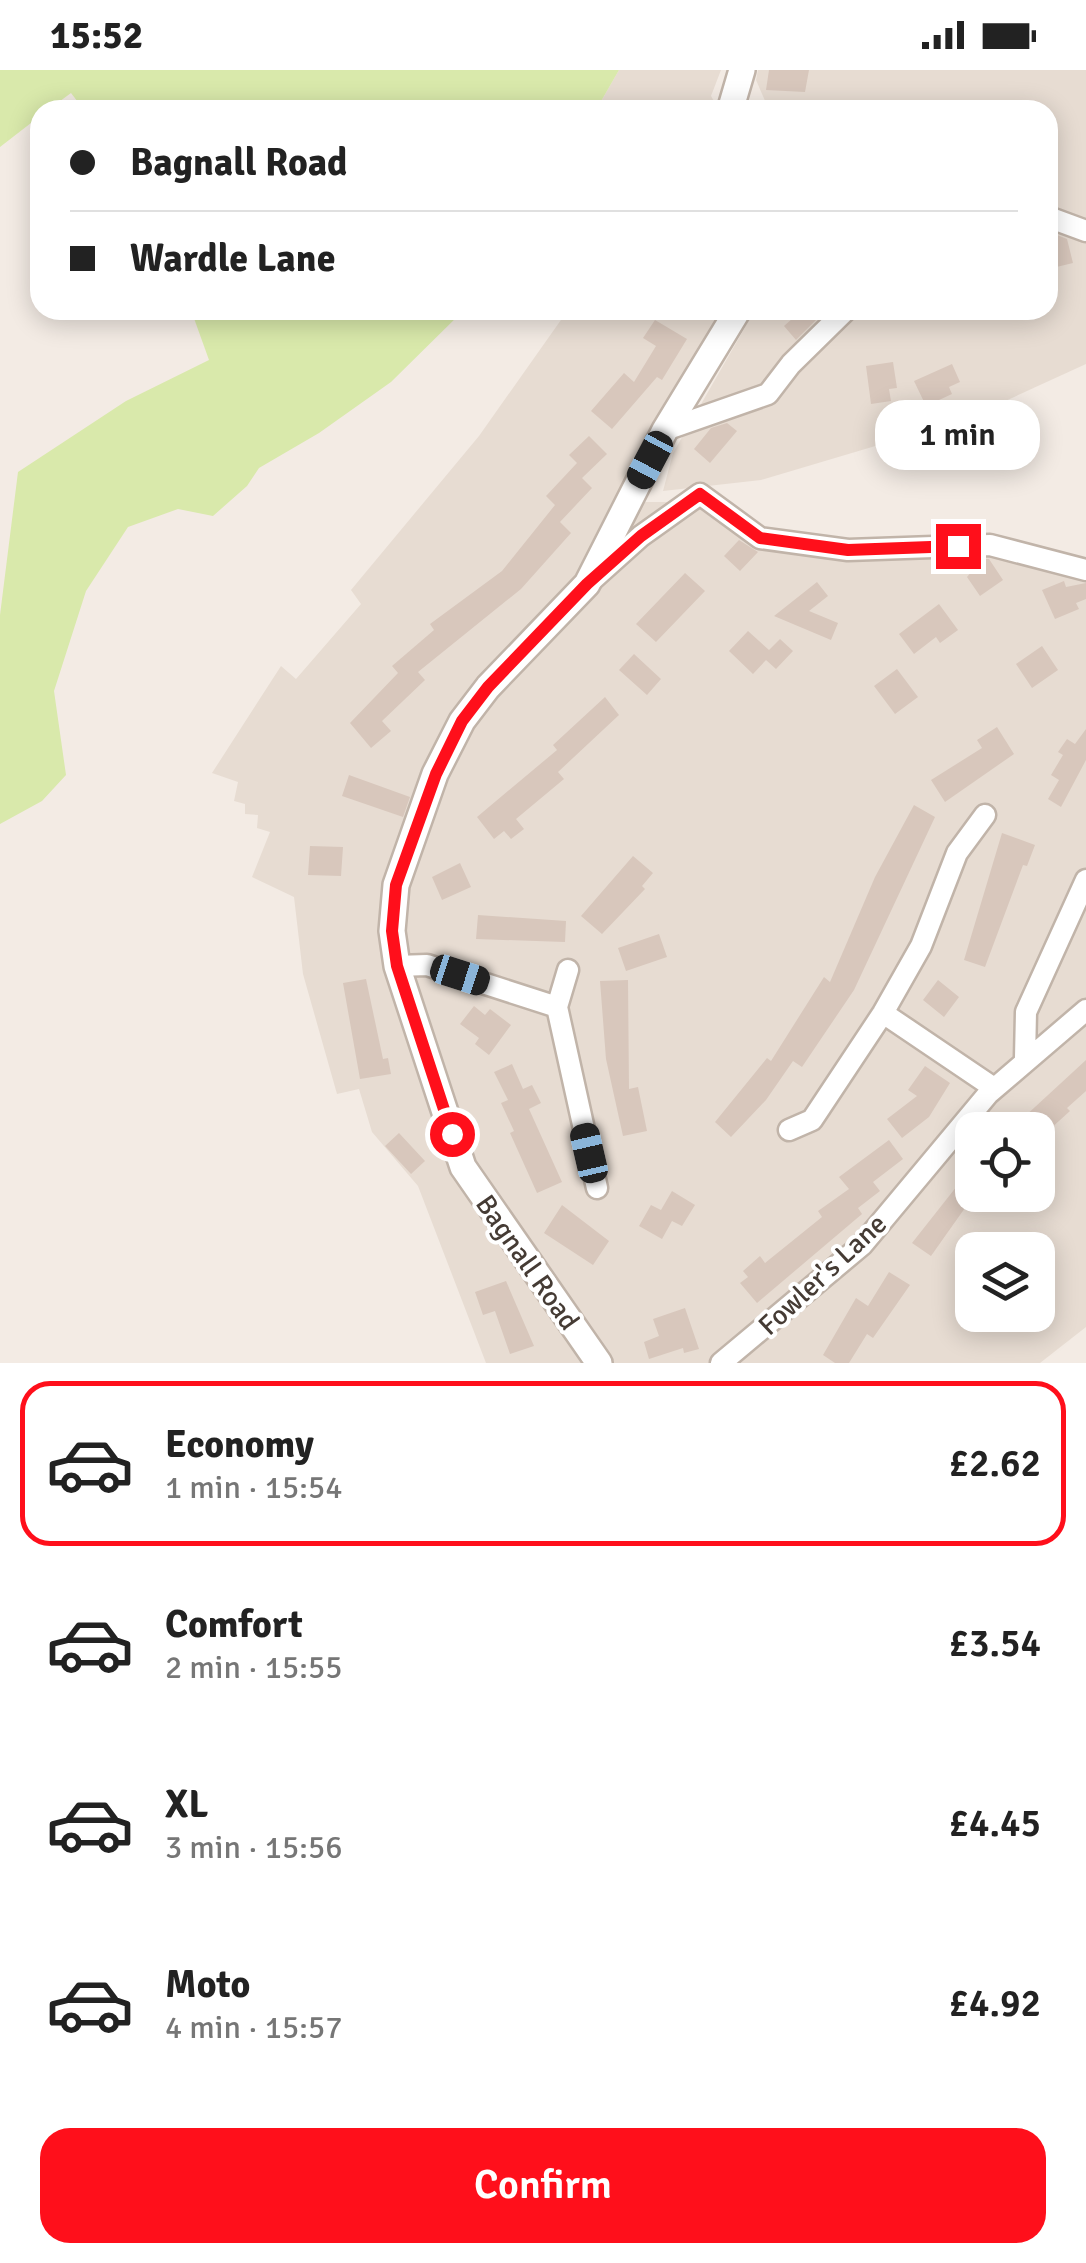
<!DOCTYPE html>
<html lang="en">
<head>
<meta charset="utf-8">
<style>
	:root { --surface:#fff; --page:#f2f2f2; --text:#222; --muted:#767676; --line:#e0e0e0; --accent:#ff0f1b }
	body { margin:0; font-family:Signika,sans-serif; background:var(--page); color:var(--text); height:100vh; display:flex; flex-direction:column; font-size:38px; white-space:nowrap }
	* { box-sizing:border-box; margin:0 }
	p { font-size:32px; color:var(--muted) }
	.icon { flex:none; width:55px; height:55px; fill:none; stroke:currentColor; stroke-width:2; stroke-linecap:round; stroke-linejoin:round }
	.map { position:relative; height:1293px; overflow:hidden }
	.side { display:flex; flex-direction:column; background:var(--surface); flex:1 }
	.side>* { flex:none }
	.banner { position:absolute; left:30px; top:30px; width:1028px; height:220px; border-radius:30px; box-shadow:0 5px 25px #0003; display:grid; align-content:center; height:220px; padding:0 40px; background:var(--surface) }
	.buttons { position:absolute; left:955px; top:1042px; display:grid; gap:20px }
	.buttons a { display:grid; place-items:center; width:100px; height:100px; border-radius:20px; background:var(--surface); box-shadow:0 5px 25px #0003; font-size:50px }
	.end { position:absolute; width:45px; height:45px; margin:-22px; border:12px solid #ff0f1b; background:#fff; box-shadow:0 0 0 5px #fff }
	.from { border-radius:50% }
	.bubble { position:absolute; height:70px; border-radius:30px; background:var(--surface); box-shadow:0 5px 25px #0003; font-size:32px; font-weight:600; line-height:70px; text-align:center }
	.car { position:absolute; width:30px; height:60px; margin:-30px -15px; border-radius:12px; box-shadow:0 0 8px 2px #0007; background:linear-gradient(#222 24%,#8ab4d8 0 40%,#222 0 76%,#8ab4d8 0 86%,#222 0) }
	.banner b { display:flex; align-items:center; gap:35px; height:95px; font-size:38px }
	.banner b+b { border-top:2px solid var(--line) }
	.banner i { width:25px; height:25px; background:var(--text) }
	ul { padding:18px 0 0; list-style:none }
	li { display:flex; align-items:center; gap:30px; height:165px; margin:0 20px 15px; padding:0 20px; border:5px solid transparent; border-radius:30px }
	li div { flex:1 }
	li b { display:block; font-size:38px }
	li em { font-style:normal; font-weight:600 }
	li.current { border-color:var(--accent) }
	li>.icon { width:90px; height:90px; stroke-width:1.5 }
	.button { display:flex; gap:20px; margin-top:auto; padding:20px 40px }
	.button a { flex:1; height:115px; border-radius:30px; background:var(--accent); color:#fff; font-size:40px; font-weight:600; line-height:115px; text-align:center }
	.status { display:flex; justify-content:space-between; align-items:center; height:70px; padding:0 50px; background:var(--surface); direction:ltr }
	.status svg { height:28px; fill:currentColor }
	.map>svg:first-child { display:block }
	.residential { fill:#e7dcd2; fill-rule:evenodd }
	.green { fill:#d9e9ab }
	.building { fill:#d8c7bc }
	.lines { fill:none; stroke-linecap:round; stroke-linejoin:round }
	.minor-casing { stroke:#c1b4a9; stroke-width:25 }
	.tertiary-casing { stroke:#c1b4a9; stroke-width:30 }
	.minor { stroke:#fff; stroke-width:20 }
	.tertiary { stroke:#fff; stroke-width:25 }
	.route { stroke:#ff0f1b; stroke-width:12 }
	.labels { text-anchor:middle; stroke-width:8; stroke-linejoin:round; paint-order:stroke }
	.street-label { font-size:28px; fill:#453b34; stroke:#fff }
</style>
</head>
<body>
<div class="status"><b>15:52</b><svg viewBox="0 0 49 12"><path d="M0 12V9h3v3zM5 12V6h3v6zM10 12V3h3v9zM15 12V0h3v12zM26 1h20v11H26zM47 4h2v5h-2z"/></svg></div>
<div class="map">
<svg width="1086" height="1293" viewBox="0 0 1086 1293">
	<rect width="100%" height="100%" fill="#f3ebe4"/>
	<path class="residential" d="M619,0H721L711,26L719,40H596Z
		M758,0H1086V294L966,349L761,410L663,421L673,383L755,240H1048V40H769L756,10Z
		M568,240H724L623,432H694L762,461L843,470L992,463L1086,492V1257L1040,1293H486L418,1116L372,1062L359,1019L337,1024L303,904L294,827L252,807L270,762L257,758L258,745L245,744V734L234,731L238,712L212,703L281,596L296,609L361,534L351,520L479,366ZM972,1060H1038V1125H972ZM972,1180H1038V1245H972Z"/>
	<path class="green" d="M0,0H619L596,40H84L71,23L48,40H40V46L0,77Z
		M191,240H464L391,312L319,363L259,398L247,416L213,446L178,439L128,457L86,521L54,621L66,705L42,731L0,754V545L18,402L126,331L209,290Z"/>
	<path class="building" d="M769,0H809L805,22L766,20Z
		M1057,165L1067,169L1073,193L1048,199V167Z
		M802,240H826L796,270L784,256Z
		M655,250L687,269L662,310L657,307L612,359L591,341L624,303L634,312L656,276L643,268Z
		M893,292L897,318L889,319L891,331L871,334L866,296Z
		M952,294L960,312L949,317L952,324L926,336L914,311Z
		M727,353L737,361L710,393L694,379L711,358Z
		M589,366L607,384L582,408L592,418L560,452L571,463L521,519L418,602L425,610L382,651L391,661L371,678L350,653L398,603L392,596L434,560L430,554L502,501L555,435L546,426L577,393L569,385Z
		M739,470L758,482L740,501L724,486Z
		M982,489H989L1003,510L980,526L967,507Z
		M685,503L705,521L656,572L636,554Z
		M1064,511L1066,517L1086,513V529L1076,533L1079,539L1055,549L1042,520Z
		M817,512L828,526L809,541L838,553L831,570L774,546Z
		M939,534L958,560L940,573L936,567L914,584L899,564Z
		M748,561L769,580L780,569L793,581L776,599L766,590L753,604L729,581Z
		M1042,576L1058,600L1032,618L1016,594Z
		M634,584L661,609L647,625L619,600Z
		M897,599L918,627L895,644L874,616Z
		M605,627L619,645L558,702L564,709L516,749L524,759L511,769L504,761L494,769L477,747L557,680L553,675Z
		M997,657L1014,684L945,732L931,710L982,678L977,670Z
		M1086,659V690L1061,737L1048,729L1059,710L1051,705L1063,685L1058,682L1067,669L1075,674Z
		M349,705L410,727L403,747L342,726Z
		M914,735L935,747L854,920L802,997L793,991L766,1030L731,1067L715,1052L767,988L771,991L824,907L830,912L875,807Z
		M1002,763L1035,775L1027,796L1023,795L985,897L964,890Z
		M310,776L343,777L341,806L308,805Z
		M633,786L653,803L642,816L645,819L602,864L581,846Z
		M460,793L471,817L442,830L432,807Z
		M478,845L566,851L565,872L476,869Z
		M659,864L667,887L626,901L618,878Z
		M366,909L383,989L388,988L391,1004L360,1009L343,913Z
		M628,910L629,1019L638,1017L647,1061L623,1066L606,989L600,911Z
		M938,910L959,927L944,947L923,930Z
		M474,936L485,945L490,939L511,955L489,985L475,974L479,968L460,954Z
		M1086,990V1021L1067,1038L1070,1041L1038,1070V1060H1010Z
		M512,994L523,1019L532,1015L541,1033L529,1039L562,1112L537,1123L510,1063L514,1061L501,1033L508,1030L494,1002Z
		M925,996L950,1013L929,1047L902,1068L887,1049L917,1026L908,1020Z
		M399,1063L425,1091L411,1104L385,1076Z
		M889,1070L903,1089L873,1112L880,1121L858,1138L862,1144L757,1233L740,1213L748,1207L743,1201L760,1186L765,1193L822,1147L818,1141L849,1119L839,1107Z
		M972,1097V1128L931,1186L912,1173Z
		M672,1121L695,1135L682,1156L672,1151L662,1169L639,1156L651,1135L661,1140Z
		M562,1135L609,1171L593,1195L544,1163Z
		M889,1202L910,1215L873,1268L867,1264L849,1293H835L823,1285L856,1228L868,1236Z
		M506,1211L534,1276L510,1284L495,1241L483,1245L475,1222Z
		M685,1238L699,1279L684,1283L683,1278L649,1289L644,1272L659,1266L653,1249Z"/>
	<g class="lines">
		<g class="minor-casing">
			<path id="minor" d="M1048,147L1086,161
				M665,360L768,324L791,294L846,240
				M592,510L641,466L700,424L760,468L848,480L990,475L1086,500
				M397,896L427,895L557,937
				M568,900L557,937L597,1118
				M883,943L994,1018
				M1025,988L1026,942L1086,810
				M789,1060L812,1050L883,943L921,876L957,783L985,745
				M721,1293L862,1175L988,1024L1086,940"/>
		</g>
		<g class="tertiary-casing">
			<path id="tertiary" d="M736,40L732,34L742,0
				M599,1293L463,1097L397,896L392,861L396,815L435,704L462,651L488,617L587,514L665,360L738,240"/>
		</g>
		<use href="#minor" class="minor"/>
		<use href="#tertiary" class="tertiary"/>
	</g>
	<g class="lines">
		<path class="route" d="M452,1064L397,896L392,861L396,815L436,704L462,651L488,617L587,514L641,466L700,424L760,468L848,480L958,476"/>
	</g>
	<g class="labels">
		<g class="street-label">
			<text transform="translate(528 1192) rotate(55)" y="10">Bagnall Road</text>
			<text transform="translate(822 1204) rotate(-43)" y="10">Fowler's Lane</text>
		</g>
	</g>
</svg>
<div class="buttons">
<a><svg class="icon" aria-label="locate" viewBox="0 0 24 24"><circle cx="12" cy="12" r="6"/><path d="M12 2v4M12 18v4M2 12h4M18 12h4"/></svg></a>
<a><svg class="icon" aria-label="layers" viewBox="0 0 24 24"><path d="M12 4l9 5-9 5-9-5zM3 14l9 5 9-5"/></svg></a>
</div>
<i class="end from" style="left:452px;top:1064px"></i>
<i class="end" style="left:958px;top:476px"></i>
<div class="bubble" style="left:875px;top:330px;width:165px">1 min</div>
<i class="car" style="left:650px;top:390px;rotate:208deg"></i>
<i class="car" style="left:460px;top:905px;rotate:108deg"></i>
<i class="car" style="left:589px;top:1083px;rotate:347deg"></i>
<div class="banner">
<b><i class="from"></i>Bagnall Road</b>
<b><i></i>Wardle Lane</b>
</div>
</div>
<section class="side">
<ul>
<li class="current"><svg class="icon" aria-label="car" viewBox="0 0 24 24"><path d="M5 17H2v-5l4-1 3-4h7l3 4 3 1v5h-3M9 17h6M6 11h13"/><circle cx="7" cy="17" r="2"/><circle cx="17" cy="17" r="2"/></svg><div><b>Economy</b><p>1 min · 15:54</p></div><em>£2.62</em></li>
<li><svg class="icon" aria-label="car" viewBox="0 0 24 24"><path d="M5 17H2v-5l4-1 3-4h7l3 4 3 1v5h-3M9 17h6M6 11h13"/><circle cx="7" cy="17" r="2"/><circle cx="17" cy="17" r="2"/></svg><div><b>Comfort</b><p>2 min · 15:55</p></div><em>£3.54</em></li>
<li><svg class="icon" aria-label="car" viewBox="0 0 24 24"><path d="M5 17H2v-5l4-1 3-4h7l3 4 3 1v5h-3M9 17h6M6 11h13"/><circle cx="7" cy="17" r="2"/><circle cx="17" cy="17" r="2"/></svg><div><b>XL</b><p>3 min · 15:56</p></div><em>£4.45</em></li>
<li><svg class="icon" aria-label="car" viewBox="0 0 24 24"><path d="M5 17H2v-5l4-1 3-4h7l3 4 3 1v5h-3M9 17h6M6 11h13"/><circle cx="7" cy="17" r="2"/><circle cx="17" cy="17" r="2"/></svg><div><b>Moto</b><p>4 min · 15:57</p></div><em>£4.92</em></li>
</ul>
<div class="button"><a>Confirm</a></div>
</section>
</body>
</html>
